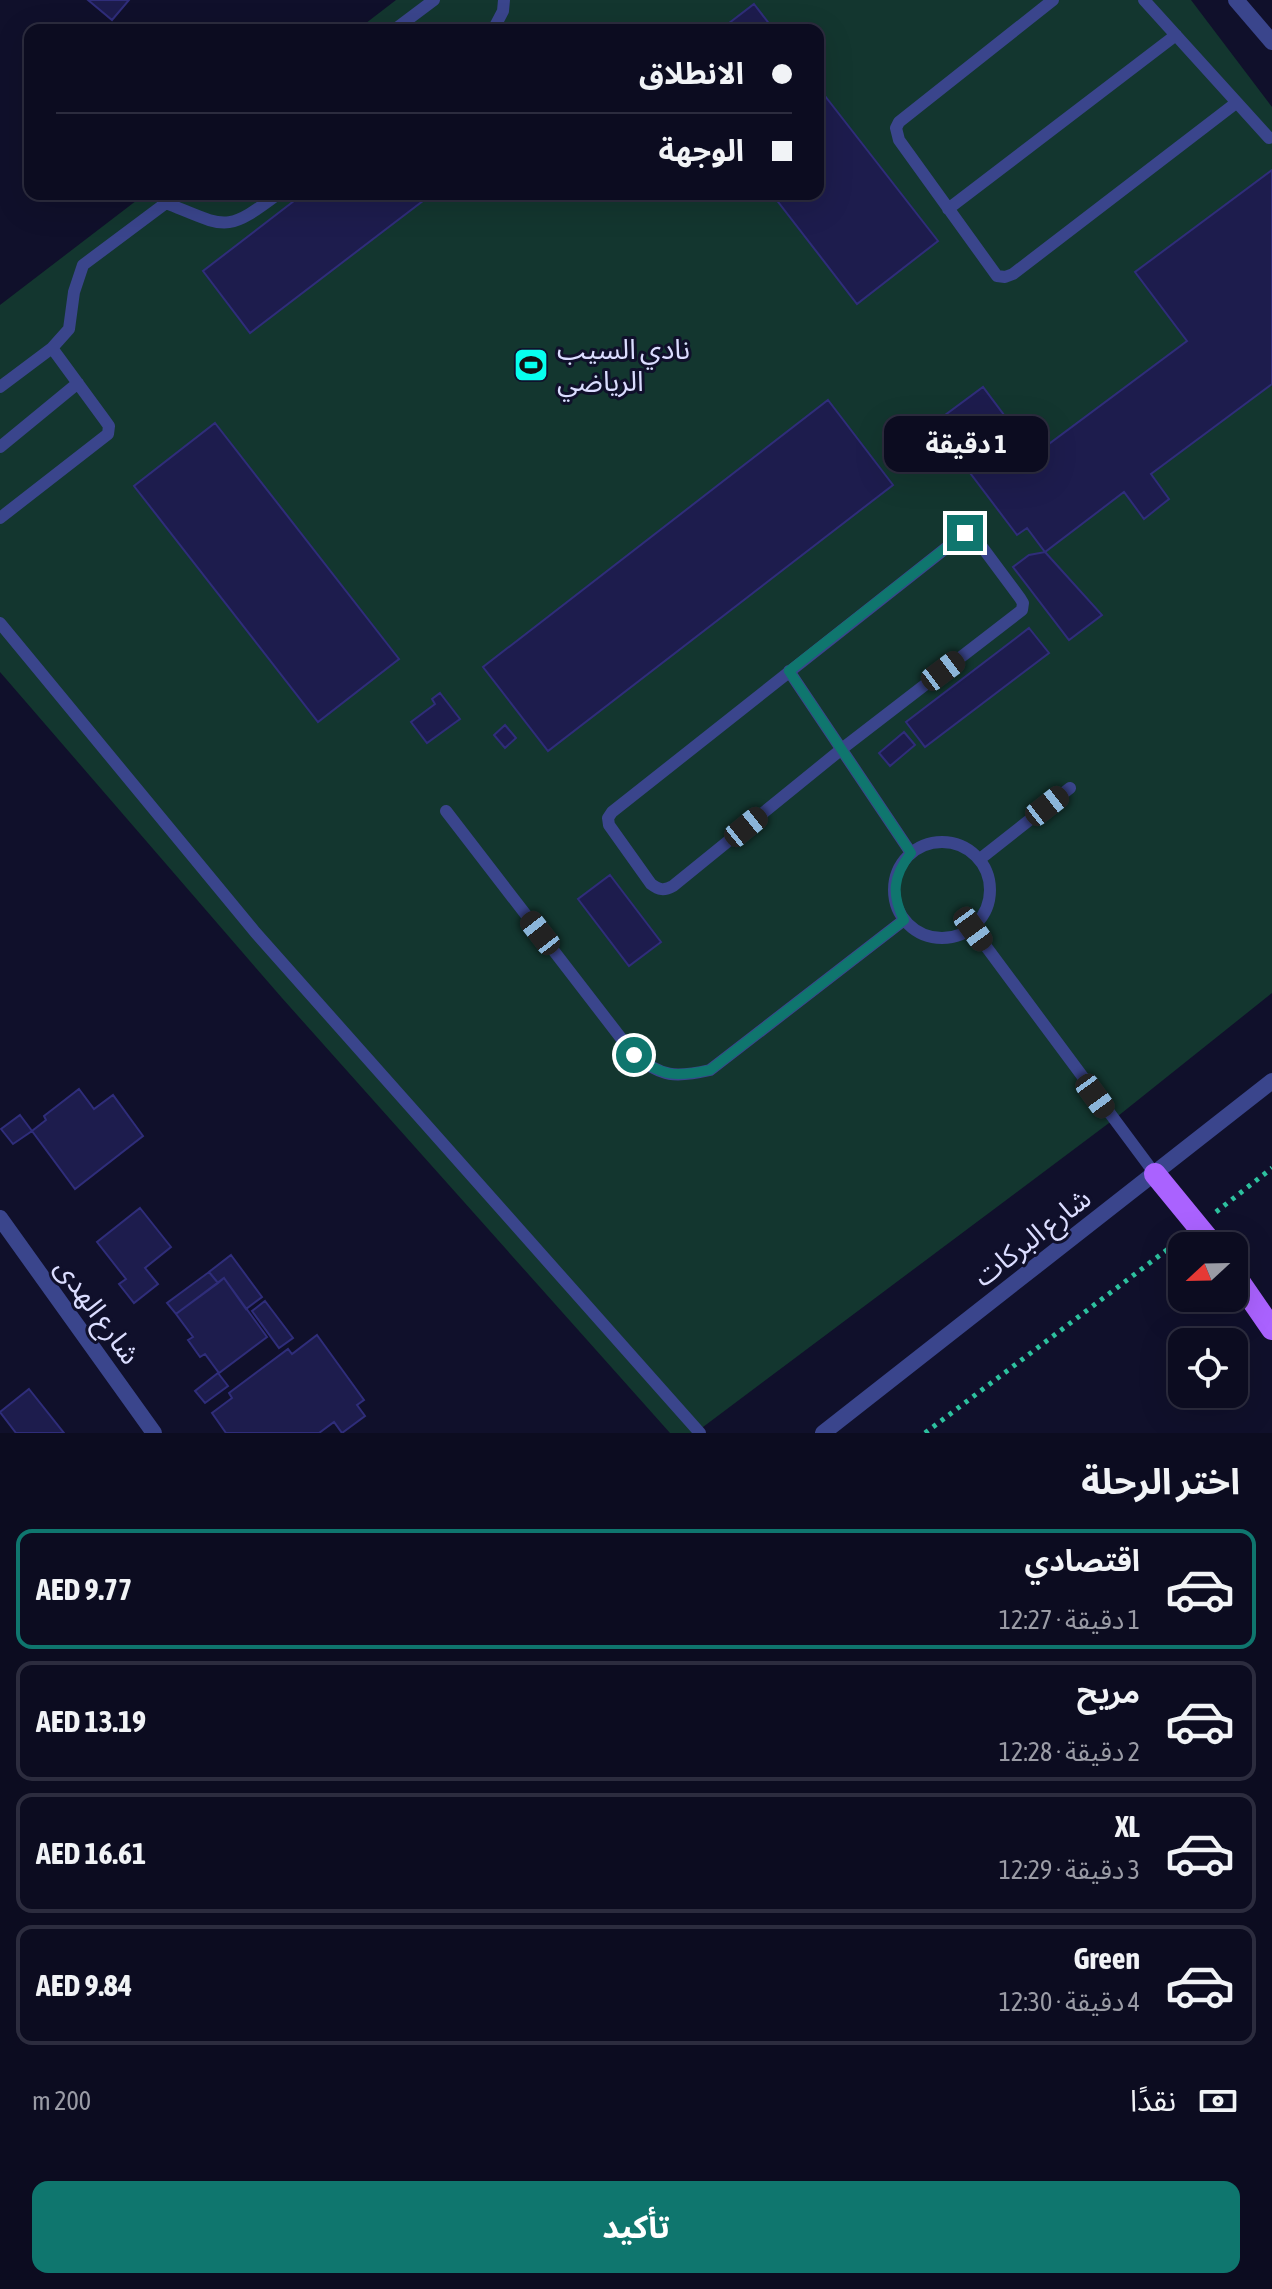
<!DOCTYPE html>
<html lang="ar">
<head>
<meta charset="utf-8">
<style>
	:root { --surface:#0c0c20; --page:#151529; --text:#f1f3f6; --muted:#9a9ba5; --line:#2c2c3e; --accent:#0f766e }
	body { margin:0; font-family:"Asap Condensed","Noto Sans Arabic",sans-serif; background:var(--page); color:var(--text); direction:rtl; height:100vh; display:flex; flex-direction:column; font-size:30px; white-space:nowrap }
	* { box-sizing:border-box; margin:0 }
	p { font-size:26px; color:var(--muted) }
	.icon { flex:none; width:44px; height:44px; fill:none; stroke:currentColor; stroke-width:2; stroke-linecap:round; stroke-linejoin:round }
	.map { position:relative; height:1433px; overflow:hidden; direction:ltr }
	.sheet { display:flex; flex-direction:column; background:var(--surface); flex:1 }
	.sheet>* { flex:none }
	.hud { position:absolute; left:24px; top:24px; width:800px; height:176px; border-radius:16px; box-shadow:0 8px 32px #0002,0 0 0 2px var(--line); direction:rtl; display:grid; align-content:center; height:176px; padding:0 32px; background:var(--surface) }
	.needle { width:52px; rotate:248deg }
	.tools { position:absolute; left:1168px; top:1232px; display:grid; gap:16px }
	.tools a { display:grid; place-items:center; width:80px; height:80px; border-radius:16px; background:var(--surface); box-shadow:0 8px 32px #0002,0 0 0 2px var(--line); font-size:40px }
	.end { position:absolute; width:36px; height:36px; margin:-18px; border:10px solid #0f766e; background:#fff; box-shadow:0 0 0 4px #fff }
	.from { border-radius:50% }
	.bubble { position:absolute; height:56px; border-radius:16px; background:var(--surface); box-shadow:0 8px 32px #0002,0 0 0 2px var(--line); font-size:26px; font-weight:700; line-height:56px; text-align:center; direction:rtl }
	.car { position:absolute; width:24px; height:48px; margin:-24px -12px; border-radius:10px; box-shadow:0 0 6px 2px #0007; background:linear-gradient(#222 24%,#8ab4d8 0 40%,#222 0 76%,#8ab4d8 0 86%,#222 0) }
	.hud b { display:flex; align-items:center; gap:28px; height:76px; font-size:30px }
	.hud b+b { border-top:2px solid var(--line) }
	.hud i { width:20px; height:20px; background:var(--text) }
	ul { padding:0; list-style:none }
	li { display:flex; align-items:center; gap:24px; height:120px; margin:0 16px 12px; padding:0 16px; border:4px solid var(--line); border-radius:16px }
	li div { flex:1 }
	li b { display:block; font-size:30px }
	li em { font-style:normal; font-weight:700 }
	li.selected { border-color:var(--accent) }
	li>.icon { width:72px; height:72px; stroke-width:1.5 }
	h2 { padding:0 32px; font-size:36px; line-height:96px }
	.pay { display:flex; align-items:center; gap:20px; height:88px; padding:0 32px; font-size:30px }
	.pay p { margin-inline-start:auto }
	.primary-button { display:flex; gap:16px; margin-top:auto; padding:16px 32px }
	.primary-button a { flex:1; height:92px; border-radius:16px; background:var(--accent); color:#fff; font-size:32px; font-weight:700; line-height:92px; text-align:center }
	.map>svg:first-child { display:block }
	.green { fill:#13362f }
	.building { fill:#1d1c4d; stroke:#2f2d7a; stroke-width:2 }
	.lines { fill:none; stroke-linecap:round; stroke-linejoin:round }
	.path { stroke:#2dc19f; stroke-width:5; stroke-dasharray:4 6; stroke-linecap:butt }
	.service { stroke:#3a458c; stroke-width:12 }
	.minor { stroke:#3a458c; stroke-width:16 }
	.tertiary { stroke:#3a458c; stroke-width:16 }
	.primary { stroke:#aa62ff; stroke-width:22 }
	.route { stroke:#0f766e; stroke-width:10 }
	.labels { text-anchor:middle; stroke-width:6; stroke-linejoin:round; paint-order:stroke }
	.poi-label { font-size:28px; fill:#dbddff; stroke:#10102b; text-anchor:start }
	.street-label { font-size:28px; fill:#dbddff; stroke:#10102b }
</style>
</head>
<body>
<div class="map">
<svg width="1272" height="1433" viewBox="0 0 1272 1433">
	<rect width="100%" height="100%" fill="#10102b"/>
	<path class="green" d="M396,0H1191L1272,107V993L1113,1120L695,1433H670L282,998L0,672V305L145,194H818V30H357Z"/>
	<path class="building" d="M88,0H129L112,20Z
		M754,4L774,30H720Z
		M818,87L938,241L857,304L772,194H818Z
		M1272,170V384L1151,474L1169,499L1144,519L1124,492L1045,552L1027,528L1017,535L933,424L983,387L1034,455L1187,341L1135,272Z
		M303,194H432L250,333L203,271Z
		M828,400L893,485L548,751L483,667Z
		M215,423L399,659L318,722L134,486Z
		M1045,552L1102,615L1069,640L1013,567L1029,555Z
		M1029,628L1049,653L925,747L906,722Z
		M440,693L460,719L427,743L411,722L435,704L432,699Z
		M505,725L516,738L505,748L494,735Z
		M904,732L915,745L890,766L879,753Z
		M610,875L661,942L629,966L578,899Z
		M79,1089L94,1109L113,1095L143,1136L75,1189L32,1131L46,1120L44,1116Z
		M20,1115L32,1131L13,1144L1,1129Z
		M140,1208L171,1247L145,1268L158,1284L134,1303L119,1284L126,1279L97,1242Z
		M231,1255L262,1297L246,1309L224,1278L218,1283L209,1272Z
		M209,1272L218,1283L176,1314L167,1303Z
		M224,1278L267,1337L219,1373L205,1354L200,1357L188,1340L193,1337L176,1314Z
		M265,1301L293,1338L279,1348L252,1311Z
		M317,1335L364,1400L357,1405L365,1416L342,1433L334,1422L319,1433H226L212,1413L232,1398L229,1393L288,1349L292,1354Z
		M218,1373L228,1386L205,1403L195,1391Z
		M29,1389L64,1433H16L0,1412Z"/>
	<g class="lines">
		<path class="path" d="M1216,1212L1272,1168
			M925,1433L1180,1240"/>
		<path class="service" d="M1053,0L899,122L896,128L899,140L997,276L1005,277L1013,274L1236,103
			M1144,0L1269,138
			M394,30L434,0
			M493,30L503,11L504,0
			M166,203C226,227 225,234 278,194
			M948,209L1176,35
			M0,387L52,348L69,329L74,292L83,265L178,194
			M0,447L78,383
			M0,518L108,434L109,426L104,419L52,348
			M971,532L1020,598L1023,603L1022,610L843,748L673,886C664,891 659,890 651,884L609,825L608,818L612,812L960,537L965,533Z
			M0,623L255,932L700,1433
			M789,671L911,853
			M446,811L634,1055C662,1077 675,1078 710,1070L904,920
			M894 890a48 48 0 1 1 96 0a48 48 0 1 1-96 0Z
			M980,859L1070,788
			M973,929L1155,1174"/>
		<path class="minor" d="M1236,0L1272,42"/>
		<path class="tertiary" d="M0,1218L154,1433
			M823,1433L1272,1081"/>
		<path class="primary" d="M1155,1174L1214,1246
			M1234,1274L1272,1329"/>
	</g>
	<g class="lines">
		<path class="route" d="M634,1055C662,1077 676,1077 710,1070L904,920C891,894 893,876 911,853L789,671L965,533"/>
	</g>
	<defs>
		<g id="stadium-square" transform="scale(1.8)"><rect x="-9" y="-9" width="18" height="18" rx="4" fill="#07ffee" stroke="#10102b"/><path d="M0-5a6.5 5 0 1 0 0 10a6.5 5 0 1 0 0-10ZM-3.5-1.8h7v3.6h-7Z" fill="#111"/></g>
	</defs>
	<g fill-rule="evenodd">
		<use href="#stadium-square" x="531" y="365"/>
	</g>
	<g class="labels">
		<g class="poi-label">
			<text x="557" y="359">نادي السيب<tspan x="557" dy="32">الرياضي</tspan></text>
		</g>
		<g class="street-label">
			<text transform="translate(1032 1237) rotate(-38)" y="10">شارع البركات</text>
			<text transform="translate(98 1311) rotate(54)" y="10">شارع الهدى</text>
		</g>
	</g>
</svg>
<div class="tools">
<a><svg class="needle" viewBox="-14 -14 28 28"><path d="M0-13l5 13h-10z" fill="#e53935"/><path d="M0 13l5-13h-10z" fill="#9a9ba5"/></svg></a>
<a><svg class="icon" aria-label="locate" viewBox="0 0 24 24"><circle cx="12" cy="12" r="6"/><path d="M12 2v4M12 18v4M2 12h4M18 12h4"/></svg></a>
</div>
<i class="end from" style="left:634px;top:1055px"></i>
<i class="end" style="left:965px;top:533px"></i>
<div class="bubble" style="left:884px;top:416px;width:164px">1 دقيقة</div>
<i class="car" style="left:943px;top:671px;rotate:53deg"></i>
<i class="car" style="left:1047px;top:806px;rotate:52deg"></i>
<i class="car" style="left:746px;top:827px;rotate:51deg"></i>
<i class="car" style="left:973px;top:929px;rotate:144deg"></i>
<i class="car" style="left:540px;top:933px;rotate:322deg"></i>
<i class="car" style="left:1095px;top:1096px;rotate:144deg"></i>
<div class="hud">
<b><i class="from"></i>الانطلاق</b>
<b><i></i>الوجهة</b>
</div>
</div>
<section class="sheet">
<h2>اختر الرحلة</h2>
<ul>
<li class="selected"><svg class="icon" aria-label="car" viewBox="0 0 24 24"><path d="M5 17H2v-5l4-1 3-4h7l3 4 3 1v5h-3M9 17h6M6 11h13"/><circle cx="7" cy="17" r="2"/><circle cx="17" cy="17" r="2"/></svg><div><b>اقتصادي</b><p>1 دقيقة · 12:27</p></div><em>AED 9.77</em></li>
<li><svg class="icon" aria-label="car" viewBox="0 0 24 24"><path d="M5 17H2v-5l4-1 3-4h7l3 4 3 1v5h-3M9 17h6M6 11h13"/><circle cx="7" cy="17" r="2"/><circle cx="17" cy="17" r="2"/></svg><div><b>مريح</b><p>2 دقيقة · 12:28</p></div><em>AED 13.19</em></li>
<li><svg class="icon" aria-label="car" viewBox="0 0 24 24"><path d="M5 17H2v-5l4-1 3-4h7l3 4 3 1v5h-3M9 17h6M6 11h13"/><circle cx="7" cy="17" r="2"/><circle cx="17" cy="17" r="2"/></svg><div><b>XL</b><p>3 دقيقة · 12:29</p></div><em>AED 16.61</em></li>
<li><svg class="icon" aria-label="car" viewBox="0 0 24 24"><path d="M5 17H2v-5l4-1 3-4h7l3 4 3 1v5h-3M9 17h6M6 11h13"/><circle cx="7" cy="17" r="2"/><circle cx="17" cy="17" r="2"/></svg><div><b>Green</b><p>4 دقيقة · 12:30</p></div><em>AED 9.84</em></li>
</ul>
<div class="pay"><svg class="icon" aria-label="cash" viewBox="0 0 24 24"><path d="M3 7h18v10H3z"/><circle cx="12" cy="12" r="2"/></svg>نقدًا<p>200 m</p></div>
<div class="primary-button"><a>تأكيد</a></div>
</section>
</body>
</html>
